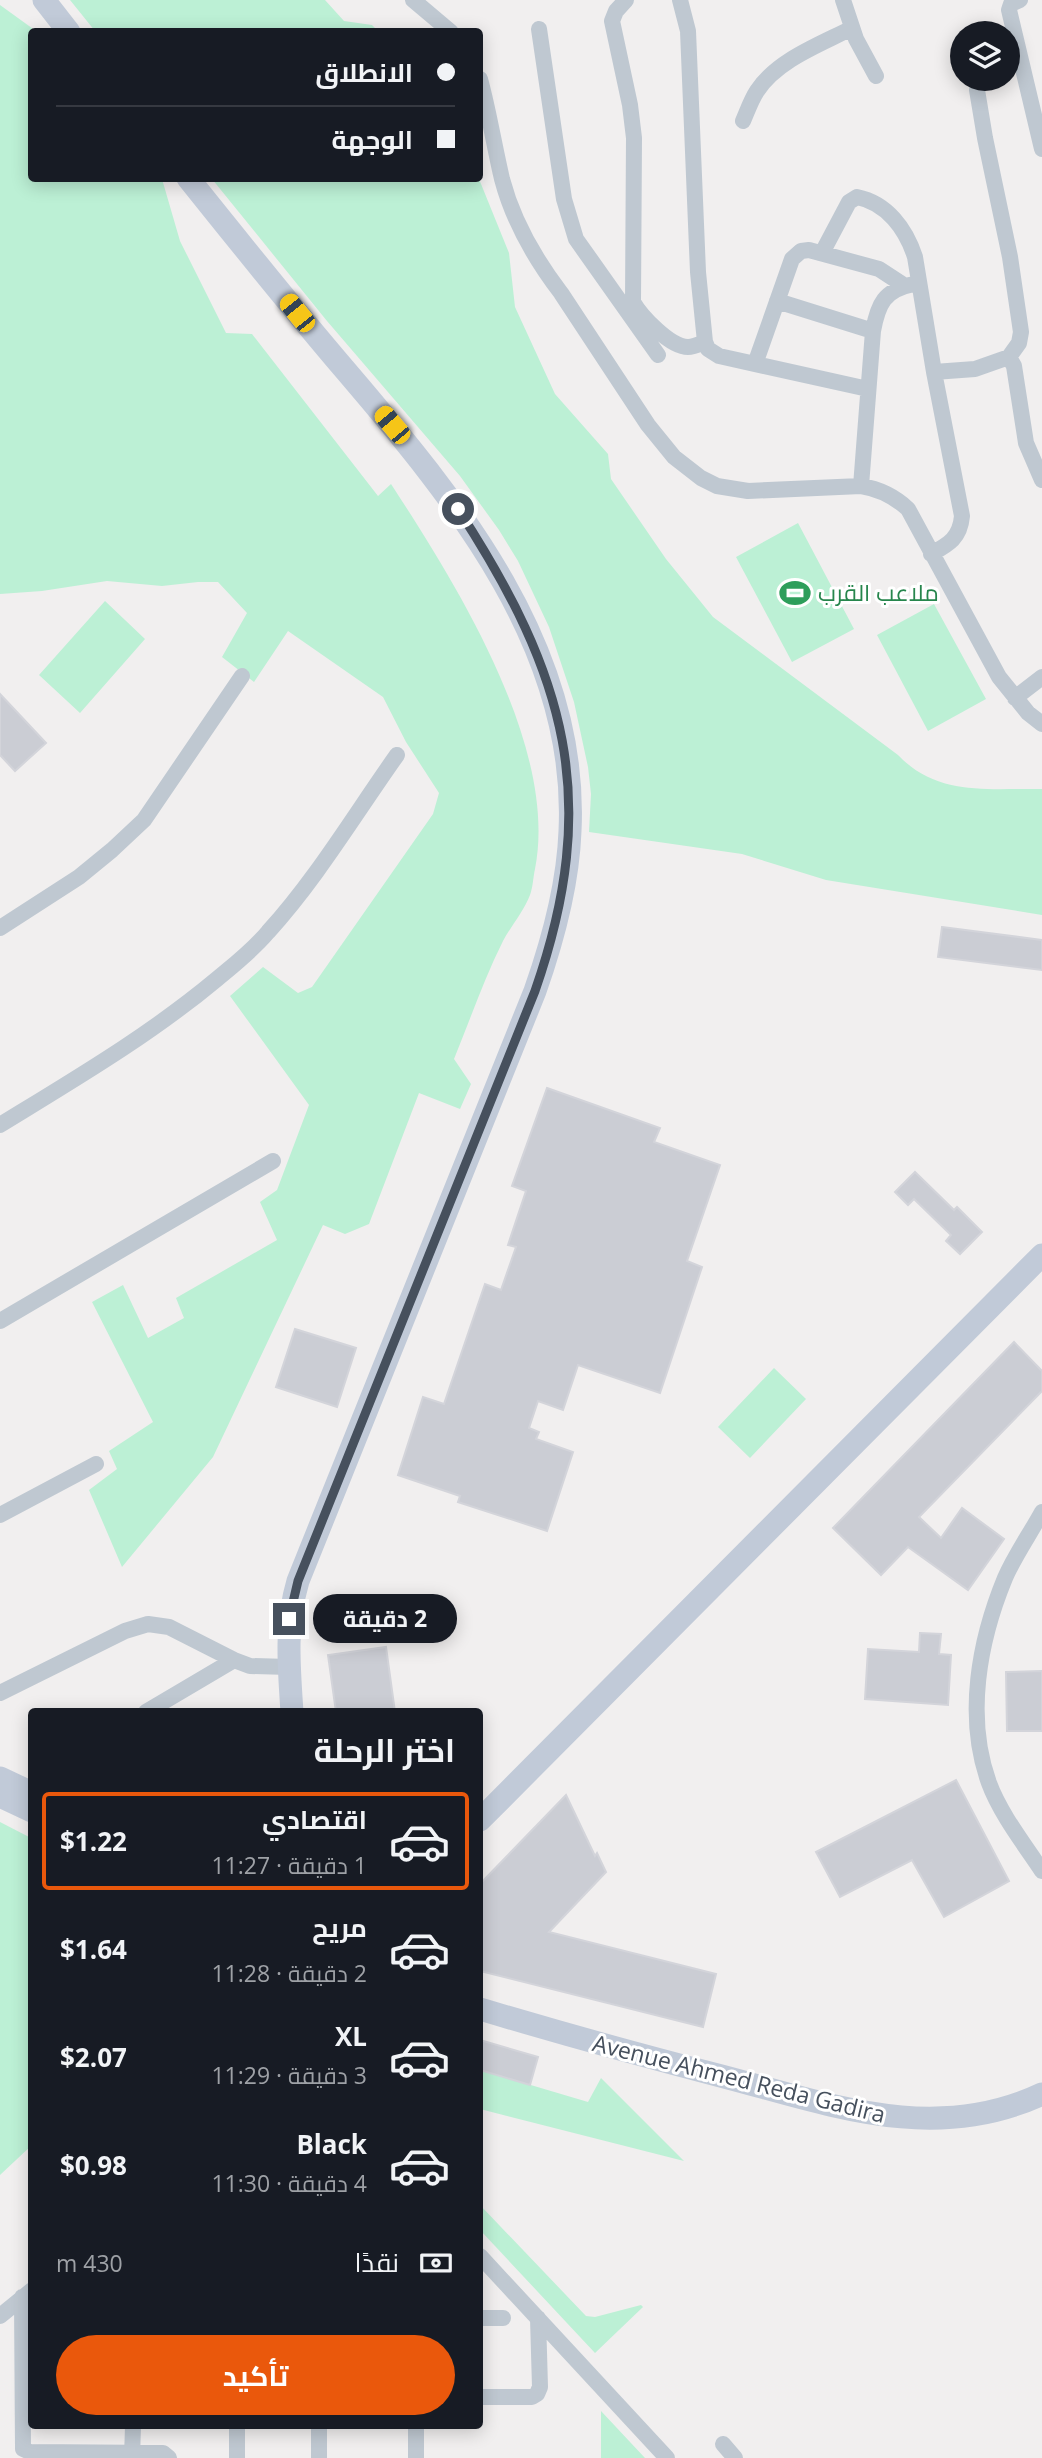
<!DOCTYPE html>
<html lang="ar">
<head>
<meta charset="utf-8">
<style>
	:root { --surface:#171b24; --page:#242831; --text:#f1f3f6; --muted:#9ea1a6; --line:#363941; --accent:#ea580c }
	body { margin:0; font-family:"Open Sans",Cairo,sans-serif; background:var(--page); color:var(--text); direction:rtl; height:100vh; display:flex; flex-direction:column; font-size:26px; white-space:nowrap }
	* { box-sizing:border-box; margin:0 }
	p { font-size:23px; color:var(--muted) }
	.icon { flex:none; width:38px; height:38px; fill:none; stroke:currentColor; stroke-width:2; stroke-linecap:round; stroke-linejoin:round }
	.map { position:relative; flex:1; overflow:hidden; direction:ltr }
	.drawer { position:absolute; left:28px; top:1708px; width:455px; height:721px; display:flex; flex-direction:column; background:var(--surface); border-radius:7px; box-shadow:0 4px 18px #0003; direction:rtl }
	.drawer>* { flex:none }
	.hud { position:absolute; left:28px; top:28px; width:455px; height:154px; border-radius:7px; box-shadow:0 4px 18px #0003; direction:rtl; display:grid; align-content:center; height:154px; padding:0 28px; background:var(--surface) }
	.controls { position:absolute; left:950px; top:21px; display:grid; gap:14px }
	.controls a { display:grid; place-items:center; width:70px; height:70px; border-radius:50%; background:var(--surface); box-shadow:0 4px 18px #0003; font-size:35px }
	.end { position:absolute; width:32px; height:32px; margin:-16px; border:9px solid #46505d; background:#fff; box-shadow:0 0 0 4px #fff }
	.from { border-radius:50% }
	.bubble { position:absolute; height:49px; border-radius:24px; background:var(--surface); box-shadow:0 4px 18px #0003; font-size:23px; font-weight:700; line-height:49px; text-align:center; direction:rtl }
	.car { position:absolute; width:21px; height:42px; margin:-21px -10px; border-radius:9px; box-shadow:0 0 5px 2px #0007; background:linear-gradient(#f5c518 24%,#345 0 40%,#f5c518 0 76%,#345 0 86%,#f5c518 0) }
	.hud b { display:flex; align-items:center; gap:24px; height:66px; font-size:26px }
	.hud b+b { border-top:2px solid var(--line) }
	.hud i { width:18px; height:18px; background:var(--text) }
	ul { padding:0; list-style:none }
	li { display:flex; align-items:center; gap:21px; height:98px; margin:0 14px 10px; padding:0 14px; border:4px solid transparent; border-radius:7px }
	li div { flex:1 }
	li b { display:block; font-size:26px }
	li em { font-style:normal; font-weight:700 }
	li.on { border-color:var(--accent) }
	li>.icon { width:63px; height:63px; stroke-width:1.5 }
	h2 { padding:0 28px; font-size:32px; line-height:84px }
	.pay { display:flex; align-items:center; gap:18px; height:77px; padding:0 28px; font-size:26px }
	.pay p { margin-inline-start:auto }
	.button { display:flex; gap:14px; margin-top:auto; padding:14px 28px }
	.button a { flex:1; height:80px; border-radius:42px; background:var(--accent); color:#fff; font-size:28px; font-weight:700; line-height:80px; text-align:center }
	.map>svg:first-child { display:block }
	.green { fill:#bcf0d5 }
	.building { fill:#cbcdd4; stroke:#d3d4da; stroke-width:2 }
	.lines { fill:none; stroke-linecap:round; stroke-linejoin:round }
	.street { stroke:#bfc8d1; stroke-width:16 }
	.secondary { stroke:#c1cad8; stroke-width:23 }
	.route { stroke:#46505d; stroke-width:9 }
	.labels { text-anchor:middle; stroke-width:6; stroke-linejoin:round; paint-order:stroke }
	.leisure-label { font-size:23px; fill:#27864d; stroke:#fff; text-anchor:start }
	.street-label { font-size:23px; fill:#46505d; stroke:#fff }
</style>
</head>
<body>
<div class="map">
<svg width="1042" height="2458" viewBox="0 0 1042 2458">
	<rect width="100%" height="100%" fill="#f1efef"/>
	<path class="green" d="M70,0H325L344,21L372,25L378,31H95Z
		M0,5L36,31L32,32V178L162,179L180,241L226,333L252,334L378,496L391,484C455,582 559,747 535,869C533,878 533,887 530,895C524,911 511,926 503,941C484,979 470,1020 454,1059L471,1084L460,1109L419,1093L369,1224L345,1234L323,1225L213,1457L122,1567L89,1490L117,1469L109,1451L153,1422L92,1302L123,1285L148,1338L184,1318L176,1298L277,1240L260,1202L277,1190L309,1105L230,996L263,967L298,993L312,987L433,814L439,793L406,742L383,697L288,631L254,682L222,657L247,613L218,582H198L162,586L107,581L42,591L0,594Z
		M212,179H479L509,253L515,307L555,394L608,454L611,479L666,559L713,617L898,755C938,797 989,788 1042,789V915L826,880L742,854L589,832L591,794L588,767L574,702L549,627L518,561L499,530L460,476L327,321Z
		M798,523L854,629L792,662L736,557Z
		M105,601L145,639L80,713L39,675Z
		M934,604L986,699L928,731L877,635Z
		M774,1368L806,1399L750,1458L718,1427Z
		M0,1822L31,1838L32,2145L0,2175Z
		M480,2070L588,2102L601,2078L684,2161L480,2109Z
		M480,2205L586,2316L595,2317L641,2305L643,2307L595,2353L480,2230Z
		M601,2411L645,2458H601Z"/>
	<path class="building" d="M0,694L46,743L15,771L0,755Z
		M942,927L1042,940V970L938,957Z
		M547,1088L660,1128L654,1142L720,1165L687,1261L702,1267L660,1393L578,1365L563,1410L538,1401L529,1428L539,1432L536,1439L573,1452L547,1531L458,1502L460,1496L398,1475L423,1397L444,1404L485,1284L501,1290L516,1247L508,1245L526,1191L512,1186Z
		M915,1172L954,1210L957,1207L982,1232L960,1254L946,1241L951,1235L914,1199L908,1205L895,1192Z
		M295,1329L356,1348L337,1407L276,1387Z
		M1014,1342L1042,1371V1391L919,1517L941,1538L962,1508L1004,1539L968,1590L908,1547L881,1575L833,1528Z
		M920,1633L941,1634L939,1654L951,1655L948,1705L865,1699L868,1649L919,1652Z
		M386,1647L395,1712H336L328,1655Z
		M1042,1671V1731H1007L1006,1672Z
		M956,1780L1009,1881L944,1917L912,1860L840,1897L816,1852Z
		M566,1795L595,1856L597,1853L606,1872L549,1932L716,1974L703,2027L480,1971V1884Z
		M480,2040L538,2057L530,2085L480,2070Z"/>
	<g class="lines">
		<path class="street" d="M413,0L451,32
			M626,0L616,11L612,21L630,105L634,138L633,302C641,316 670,347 688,347C693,347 700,344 705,342
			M680,0L688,31L698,272L705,342L708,349L719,356L868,389
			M843,0L856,39L876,76
			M1020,0L1011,4L1009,10L1042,149
			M539,29L564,199L576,239L658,355
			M480,79C489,112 494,145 502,179C513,221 535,259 561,293L648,425L674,457L701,478L717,486L748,491L861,486C880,489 894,496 908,509L999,677L1028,713L1042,724
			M985,79L979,82L977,90L985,138L1010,257L1021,332L1019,343L1009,357
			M743,121C747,112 751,100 757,91C777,60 821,44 852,28
			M822,253L849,202L857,197C887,203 906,229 915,257L934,372L962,516C960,538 949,544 931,554
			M777,301L873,331
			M755,364L792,259L801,251L809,250L879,269L905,286
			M934,372L975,369L1009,357L1014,366L1026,443L1042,480
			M861,486L873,331C878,304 884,290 914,284
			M1015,698L1042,677
			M0,928L79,877L112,850L144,820L242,676
			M0,1125C75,1079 150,1035 217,979C235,964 253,950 268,932C317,878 355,814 397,755
			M0,1321L273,1161
			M1042,1512C1030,1534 1015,1555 1005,1578C979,1641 965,1717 989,1783C1000,1813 1024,1844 1042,1871
			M0,1515L96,1464
			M0,1693L125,1631L148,1624L169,1627L234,1660L250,1666L289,1667
			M146,1712L234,1660
			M480,2256L667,2458
			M22,2297L23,2449L30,2452L163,2453L169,2458
			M0,2316L32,2290
			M480,2318H503
			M480,2397H532L537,2394L540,2387L538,2318
			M319,2426V2458
			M723,2444L735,2458
			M132,2458L133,2426
			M237,2458V2428
			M416,2458V2426"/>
		<path class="secondary" d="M44,0L69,32
			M188,178C240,243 292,308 346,371C457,501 579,649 570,831C568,886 553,940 535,991L298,1581C285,1625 289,1667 292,1712
			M0,1778L32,1793
			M0,1796L32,1811
			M480,1820L1042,1255
			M480,2009C560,2033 640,2055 721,2076C828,2104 934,2145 1042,2094"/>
	</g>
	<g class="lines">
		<path class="route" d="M289,1619L298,1581L535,991C602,799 566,675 458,509"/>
	</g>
	<defs>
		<g id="stadium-bare" transform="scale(2.415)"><path d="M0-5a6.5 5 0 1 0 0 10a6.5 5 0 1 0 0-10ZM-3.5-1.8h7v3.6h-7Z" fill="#2e9e5b" stroke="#fff" stroke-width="2.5" paint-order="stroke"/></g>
	</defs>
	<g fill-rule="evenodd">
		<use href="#stadium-bare" x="795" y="593"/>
	</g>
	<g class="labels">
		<g class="leisure-label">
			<text x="818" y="601">ملاعب القرب</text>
		</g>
		<g class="street-label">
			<text transform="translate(739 2079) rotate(14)" y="8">Avenue Ahmed Reda Gadira</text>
		</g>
	</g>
</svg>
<div class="controls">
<a><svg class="icon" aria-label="layers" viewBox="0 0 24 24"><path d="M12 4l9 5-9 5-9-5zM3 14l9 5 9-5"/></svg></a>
</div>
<i class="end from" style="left:458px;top:509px"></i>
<i class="end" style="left:289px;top:1619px"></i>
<div class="bubble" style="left:313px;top:1594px;width:144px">2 دقيقة</div>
<i class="car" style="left:297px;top:313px;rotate:321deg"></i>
<i class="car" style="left:392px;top:425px;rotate:320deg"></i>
<div class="hud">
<b><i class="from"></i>الانطلاق</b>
<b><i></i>الوجهة</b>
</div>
<section class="drawer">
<h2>اختر الرحلة</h2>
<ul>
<li class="on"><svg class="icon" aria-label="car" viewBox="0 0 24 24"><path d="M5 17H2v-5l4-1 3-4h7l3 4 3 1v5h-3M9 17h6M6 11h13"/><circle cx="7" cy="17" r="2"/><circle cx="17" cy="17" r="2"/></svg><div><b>اقتصادي</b><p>1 دقيقة · 11:27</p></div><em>$1.22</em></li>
<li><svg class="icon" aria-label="car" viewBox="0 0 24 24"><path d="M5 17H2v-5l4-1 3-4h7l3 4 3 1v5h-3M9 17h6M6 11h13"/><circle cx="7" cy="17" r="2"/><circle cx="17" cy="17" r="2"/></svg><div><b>مريح</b><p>2 دقيقة · 11:28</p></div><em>$1.64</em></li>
<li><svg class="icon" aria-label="car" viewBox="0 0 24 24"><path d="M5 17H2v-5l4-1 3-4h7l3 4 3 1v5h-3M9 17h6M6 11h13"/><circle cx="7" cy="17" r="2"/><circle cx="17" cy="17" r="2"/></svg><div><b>XL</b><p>3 دقيقة · 11:29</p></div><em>$2.07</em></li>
<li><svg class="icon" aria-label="car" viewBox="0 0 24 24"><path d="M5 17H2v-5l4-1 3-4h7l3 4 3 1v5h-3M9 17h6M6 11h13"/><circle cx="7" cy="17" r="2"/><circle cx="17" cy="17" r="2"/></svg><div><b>Black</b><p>4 دقيقة · 11:30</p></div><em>$0.98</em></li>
</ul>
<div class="pay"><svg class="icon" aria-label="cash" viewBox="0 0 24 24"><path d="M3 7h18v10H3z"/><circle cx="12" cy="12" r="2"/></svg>نقدًا<p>430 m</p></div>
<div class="button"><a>تأكيد</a></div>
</section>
</div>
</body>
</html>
